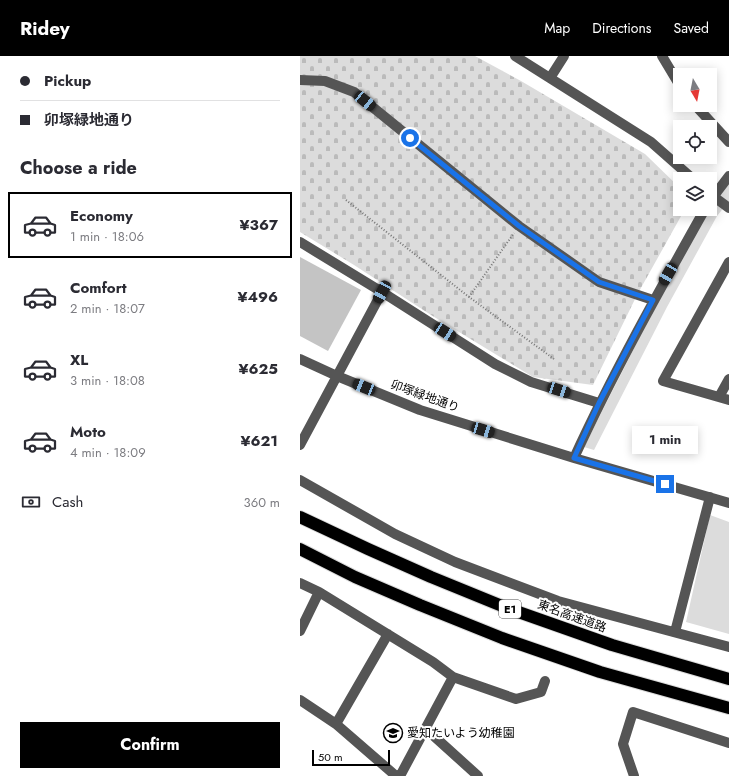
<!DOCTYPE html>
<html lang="en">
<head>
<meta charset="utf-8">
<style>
	:root { --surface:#fff; --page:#f7f7f7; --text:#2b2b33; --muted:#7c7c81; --line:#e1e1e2; --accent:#000 }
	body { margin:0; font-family:Jost,"Noto Sans JP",sans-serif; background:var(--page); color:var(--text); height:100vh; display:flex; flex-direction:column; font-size:15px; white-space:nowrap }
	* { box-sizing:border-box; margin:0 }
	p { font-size:13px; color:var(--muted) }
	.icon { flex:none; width:22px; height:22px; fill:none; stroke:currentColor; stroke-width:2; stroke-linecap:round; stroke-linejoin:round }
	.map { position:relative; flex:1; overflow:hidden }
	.details { display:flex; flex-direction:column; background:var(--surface); width:300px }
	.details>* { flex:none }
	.guide { display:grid; align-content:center; height:88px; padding:0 20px; background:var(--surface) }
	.needle { width:26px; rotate:170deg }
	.fabs { position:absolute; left:373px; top:12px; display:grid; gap:8px }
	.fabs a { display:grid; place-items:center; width:44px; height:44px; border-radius:0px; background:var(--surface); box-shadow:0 2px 10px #0003; font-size:20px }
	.scale { position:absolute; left:12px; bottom:10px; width:78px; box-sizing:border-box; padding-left:4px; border:2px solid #000; border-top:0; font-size:11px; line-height:14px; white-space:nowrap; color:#000; -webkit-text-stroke:3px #fff; paint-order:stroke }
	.end { position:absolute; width:18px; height:18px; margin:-9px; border:5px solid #1a73e8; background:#fff; box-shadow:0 0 0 2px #fff }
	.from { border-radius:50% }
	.bubble { position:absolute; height:28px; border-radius:0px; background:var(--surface); box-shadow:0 2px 10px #0003; font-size:13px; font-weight:700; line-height:28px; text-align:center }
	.car { position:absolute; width:12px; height:24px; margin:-12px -6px; border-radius:5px; box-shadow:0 0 3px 1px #0007; background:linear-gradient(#222 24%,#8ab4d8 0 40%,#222 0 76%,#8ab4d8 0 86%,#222 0) }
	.guide b { display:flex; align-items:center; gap:14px; height:38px; font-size:15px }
	.guide b+b { border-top:1px solid var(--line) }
	.guide i { width:10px; height:10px; background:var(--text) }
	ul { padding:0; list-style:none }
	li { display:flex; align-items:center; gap:12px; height:66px; margin:0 8px 6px; padding:0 12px; border:2px solid transparent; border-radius:0px }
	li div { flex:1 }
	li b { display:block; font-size:15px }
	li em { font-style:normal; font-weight:700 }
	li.selected { border-color:var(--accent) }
	li>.icon { width:36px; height:36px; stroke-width:1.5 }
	h2 { padding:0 20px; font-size:18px; line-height:48px }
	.pay { display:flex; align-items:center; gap:10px; height:44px; padding:0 20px; font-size:15px }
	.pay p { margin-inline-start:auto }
	.primary-button { display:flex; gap:8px; margin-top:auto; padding:8px 20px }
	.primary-button a { flex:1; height:46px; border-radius:0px; background:var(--accent); color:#fff; font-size:16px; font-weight:700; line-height:46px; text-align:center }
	header { display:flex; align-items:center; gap:24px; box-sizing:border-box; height:56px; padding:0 20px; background:var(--accent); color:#fff }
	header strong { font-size:19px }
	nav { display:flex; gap:22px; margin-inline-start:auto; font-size:14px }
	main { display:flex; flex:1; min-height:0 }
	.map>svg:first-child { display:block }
	.cemetery { fill:url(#cemetery-stones) }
	.green { fill:#dcdcdc }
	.building { fill:#c4c4c4 }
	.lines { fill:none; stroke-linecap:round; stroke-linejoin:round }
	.highway-casing { stroke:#dbdbdb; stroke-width:14 }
	.path { stroke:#777; stroke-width:2; stroke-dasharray:1 2; stroke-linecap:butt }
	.minor { stroke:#555; stroke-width:10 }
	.highway { stroke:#000; stroke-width:12 }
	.route { stroke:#1a73e8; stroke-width:5 }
	.labels { text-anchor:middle; stroke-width:4; stroke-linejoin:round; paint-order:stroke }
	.shield { fill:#fff; stroke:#4c4c4c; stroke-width:1 }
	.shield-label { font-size:11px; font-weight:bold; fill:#000 }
	.street-label { font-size:12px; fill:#000; stroke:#fff }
	.poi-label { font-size:12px; fill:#000; stroke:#fff; text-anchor:start }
</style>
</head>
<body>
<header>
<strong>Ridey</strong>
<nav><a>Map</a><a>Directions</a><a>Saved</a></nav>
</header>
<main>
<section class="details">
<div class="guide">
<b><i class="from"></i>Pickup</b>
<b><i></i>卯塚緑地通り</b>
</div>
<h2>Choose a ride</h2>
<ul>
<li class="selected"><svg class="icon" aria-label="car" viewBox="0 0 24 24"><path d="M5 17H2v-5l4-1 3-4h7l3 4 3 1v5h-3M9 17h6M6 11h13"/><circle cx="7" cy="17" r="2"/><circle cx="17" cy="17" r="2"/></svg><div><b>Economy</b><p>1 min · 18:06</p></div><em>¥367</em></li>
<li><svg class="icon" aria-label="car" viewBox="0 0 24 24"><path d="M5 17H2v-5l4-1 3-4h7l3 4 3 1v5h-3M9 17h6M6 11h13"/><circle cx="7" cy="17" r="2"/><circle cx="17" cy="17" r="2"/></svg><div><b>Comfort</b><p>2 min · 18:07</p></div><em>¥496</em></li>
<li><svg class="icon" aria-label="car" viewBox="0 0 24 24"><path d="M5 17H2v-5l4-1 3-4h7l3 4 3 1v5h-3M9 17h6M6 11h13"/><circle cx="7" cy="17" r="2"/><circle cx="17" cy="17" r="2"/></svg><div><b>XL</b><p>3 min · 18:08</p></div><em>¥625</em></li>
<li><svg class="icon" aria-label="car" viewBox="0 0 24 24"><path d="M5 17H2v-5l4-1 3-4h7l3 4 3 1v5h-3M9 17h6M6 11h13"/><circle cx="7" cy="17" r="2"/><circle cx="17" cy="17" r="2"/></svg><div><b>Moto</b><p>4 min · 18:09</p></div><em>¥621</em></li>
</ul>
<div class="pay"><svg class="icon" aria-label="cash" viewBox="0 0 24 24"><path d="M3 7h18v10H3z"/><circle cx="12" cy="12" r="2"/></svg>Cash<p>360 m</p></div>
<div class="primary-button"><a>Confirm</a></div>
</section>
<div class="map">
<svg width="429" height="720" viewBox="0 0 429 720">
	<defs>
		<pattern id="cemetery-stones" width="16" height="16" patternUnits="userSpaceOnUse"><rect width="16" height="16" fill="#dcdcdc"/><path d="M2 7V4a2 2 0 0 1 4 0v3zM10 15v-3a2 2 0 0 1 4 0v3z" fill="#bbb"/></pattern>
	</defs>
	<rect width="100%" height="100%" fill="#fff"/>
	<path class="cemetery" d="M0,0H175L221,25L345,98L380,132V153H385L337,239L293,329L233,321L131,259L54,209L0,176Z"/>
	<path class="green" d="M429,127V145L417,160L367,251L294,394L284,391L358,245L409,153H410V151Z
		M410,459L429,466V578L386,566Z"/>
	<path class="building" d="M0,201L61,234L28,295L0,280Z"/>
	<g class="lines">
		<g class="highway-casing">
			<path id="highway" d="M0,461L68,493L131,521L207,552L312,589L429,623
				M0,493L55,521L120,549L202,582L300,616L429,652"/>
		</g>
		<path class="path" d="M46,144L169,241L254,303
			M169,241L214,177"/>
		<path class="minor" d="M215,0L351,86L393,123
			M362,0L380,30
			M250,22L264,0
			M0,24L25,25L54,36L219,170L299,226L353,244
			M395,49L429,86
			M410,138L429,152
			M410,145L429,120
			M0,186L82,236L195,308L231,326L299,347
			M429,206L363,325L429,344
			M0,303L37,320L120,354L274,402L429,447
			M419,341L429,323
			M0,389L82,236
			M274,402C313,317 359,235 405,153
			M0,424L95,478L155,506L258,545L429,591
			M0,527L19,536L133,606L153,621L216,643L241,636L245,625
			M0,575L19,536
			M375,576L410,441
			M0,644L36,668L96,720
			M36,668L88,578
			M126,673L178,720
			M100,720L153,621
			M334,720L323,688L333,656L429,687"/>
		<use href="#highway" class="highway"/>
	</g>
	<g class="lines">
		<path class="route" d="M110,82L219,170L299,226L353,244L299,347L274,402L365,428"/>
	</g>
	<defs>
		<g id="school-ring" transform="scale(1)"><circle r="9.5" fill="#fff" stroke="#000" stroke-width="1.5"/><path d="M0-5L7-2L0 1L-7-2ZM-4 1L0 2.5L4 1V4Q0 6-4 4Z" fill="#000"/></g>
	</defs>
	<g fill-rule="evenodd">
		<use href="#school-ring" x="93" y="677"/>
	</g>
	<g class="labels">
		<rect class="shield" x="199" y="544" width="22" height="18" rx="3"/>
		<g class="shield-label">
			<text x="210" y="557">E1</text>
		</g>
		<g class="street-label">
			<text transform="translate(125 340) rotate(20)" y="4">卯塚緑地通り</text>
			<text transform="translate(272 560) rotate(20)" y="4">東名高速道路</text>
		</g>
		<g class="poi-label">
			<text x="107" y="681">愛知たいよう幼稚園</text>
		</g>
	</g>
</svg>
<div class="fabs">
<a><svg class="needle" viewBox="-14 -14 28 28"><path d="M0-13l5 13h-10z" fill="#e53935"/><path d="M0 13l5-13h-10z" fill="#7c7c81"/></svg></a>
<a><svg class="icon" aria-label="locate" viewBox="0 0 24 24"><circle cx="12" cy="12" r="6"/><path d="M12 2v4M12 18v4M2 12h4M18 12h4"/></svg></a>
<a><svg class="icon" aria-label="layers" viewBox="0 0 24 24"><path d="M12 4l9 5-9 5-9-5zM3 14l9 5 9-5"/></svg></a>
</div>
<div class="scale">50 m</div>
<i class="end from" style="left:110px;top:82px"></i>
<i class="end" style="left:365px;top:428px"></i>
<div class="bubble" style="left:332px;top:370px;width:66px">1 min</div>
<i class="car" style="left:65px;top:45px;rotate:129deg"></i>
<i class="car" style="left:368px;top:218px;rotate:210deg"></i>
<i class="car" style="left:82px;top:236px;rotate:208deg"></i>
<i class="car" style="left:145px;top:276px;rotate:123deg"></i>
<i class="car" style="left:64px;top:331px;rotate:292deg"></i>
<i class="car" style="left:259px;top:334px;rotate:108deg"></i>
<i class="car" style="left:183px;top:374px;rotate:107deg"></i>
</div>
</main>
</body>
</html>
